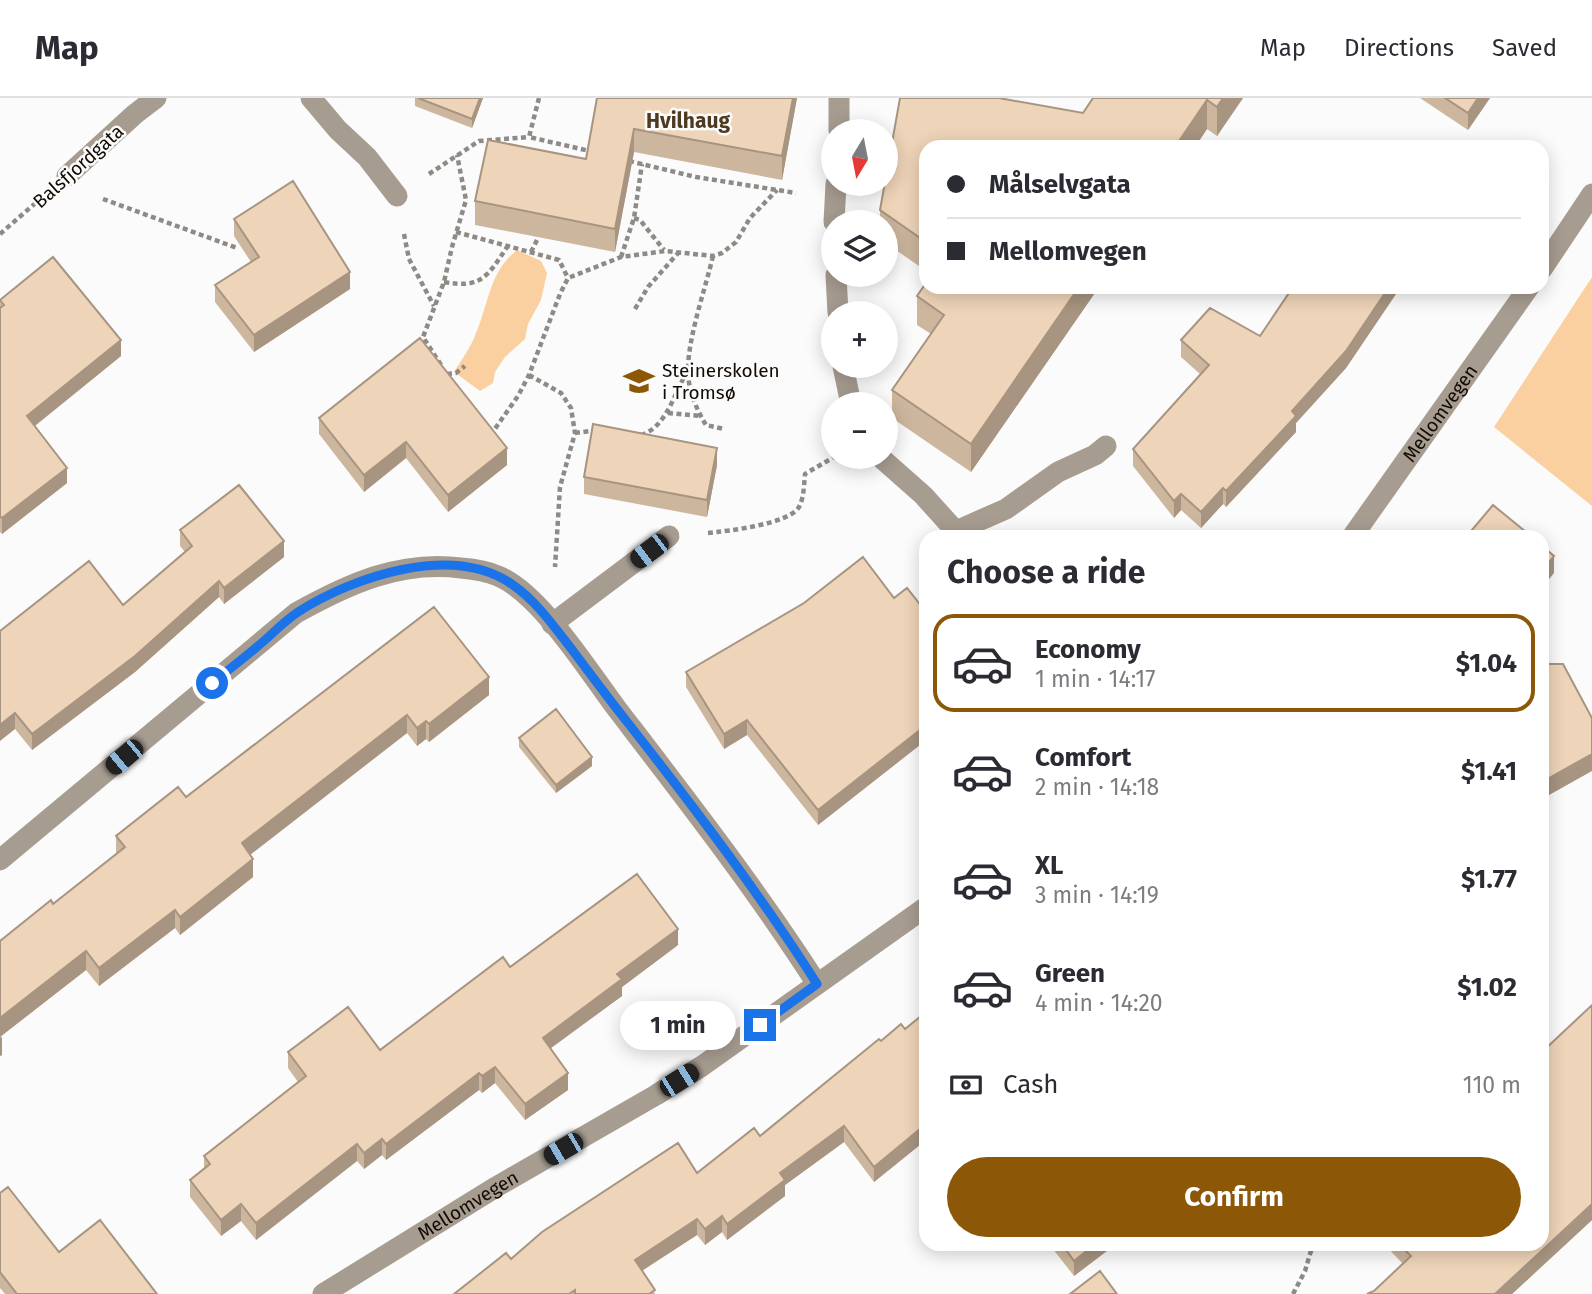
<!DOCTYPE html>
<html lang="en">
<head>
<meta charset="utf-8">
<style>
	:root { --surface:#fff; --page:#f7f7f7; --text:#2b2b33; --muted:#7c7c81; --line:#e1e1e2; --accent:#8c5706 }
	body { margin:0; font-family:"Fira Sans",sans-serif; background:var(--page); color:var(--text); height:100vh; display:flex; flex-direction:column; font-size:26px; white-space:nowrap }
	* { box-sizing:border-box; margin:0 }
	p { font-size:23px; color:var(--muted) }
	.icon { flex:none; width:38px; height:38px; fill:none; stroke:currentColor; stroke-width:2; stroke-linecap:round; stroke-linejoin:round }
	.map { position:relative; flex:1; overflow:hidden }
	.drawer { position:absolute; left:919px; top:432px; width:630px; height:721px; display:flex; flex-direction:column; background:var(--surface); border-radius:21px; box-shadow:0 4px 18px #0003 }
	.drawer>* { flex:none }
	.hud { position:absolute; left:919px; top:42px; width:630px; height:154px; border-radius:21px; box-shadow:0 4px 18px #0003; display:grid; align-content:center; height:154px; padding:0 28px; background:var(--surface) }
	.needle { width:46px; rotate:190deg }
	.tools { position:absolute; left:821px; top:21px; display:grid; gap:14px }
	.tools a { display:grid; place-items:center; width:77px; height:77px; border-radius:50%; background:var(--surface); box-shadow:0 4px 18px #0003; font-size:35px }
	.end { position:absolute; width:32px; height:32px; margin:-16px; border:9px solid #1a73e8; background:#fff; box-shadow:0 0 0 4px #fff }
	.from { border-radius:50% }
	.bubble { position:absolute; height:49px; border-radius:24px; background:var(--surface); box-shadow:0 4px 18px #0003; font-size:23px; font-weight:700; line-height:49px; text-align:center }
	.car { position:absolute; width:21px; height:42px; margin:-21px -10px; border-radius:9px; box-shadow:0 0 5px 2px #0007; background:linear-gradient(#222 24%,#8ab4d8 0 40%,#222 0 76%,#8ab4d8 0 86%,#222 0) }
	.hud b { display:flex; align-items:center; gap:24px; height:66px; font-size:26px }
	.hud b+b { border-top:2px solid var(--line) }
	.hud i { width:18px; height:18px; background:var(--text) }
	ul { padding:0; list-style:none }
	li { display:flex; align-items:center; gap:21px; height:98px; margin:0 14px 10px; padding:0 14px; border:4px solid transparent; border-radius:21px }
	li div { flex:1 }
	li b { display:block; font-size:26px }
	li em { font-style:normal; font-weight:700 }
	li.selected { border-color:var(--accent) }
	li>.icon { width:63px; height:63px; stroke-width:1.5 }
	h2 { padding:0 28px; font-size:32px; line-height:84px }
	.pay { display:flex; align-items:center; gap:18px; height:77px; padding:0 28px; font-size:26px }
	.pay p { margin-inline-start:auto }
	.primary-button { display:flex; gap:14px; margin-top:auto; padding:14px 28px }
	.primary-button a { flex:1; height:80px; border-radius:42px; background:var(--accent); color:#fff; font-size:28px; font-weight:700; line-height:80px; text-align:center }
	header { display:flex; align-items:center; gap:42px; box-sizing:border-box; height:98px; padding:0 35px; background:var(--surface); border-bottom:2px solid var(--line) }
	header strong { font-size:33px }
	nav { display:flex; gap:38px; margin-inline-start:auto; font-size:24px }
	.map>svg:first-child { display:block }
	.green { fill:#fbd0a1 }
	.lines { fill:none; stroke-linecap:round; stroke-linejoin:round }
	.path { stroke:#8e8a86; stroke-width:4.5; stroke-dasharray:5 3.5; stroke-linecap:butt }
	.minor { stroke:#a79c90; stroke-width:21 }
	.wall { fill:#cdb69e }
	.shaded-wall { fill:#a79481 }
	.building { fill:#eed4b8; stroke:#a79481; stroke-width:2 }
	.route { stroke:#1a73e8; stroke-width:9 }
	.labels { text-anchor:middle; stroke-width:5; stroke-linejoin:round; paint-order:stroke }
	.street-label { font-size:19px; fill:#130b03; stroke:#fbfbfb }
	.poi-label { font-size:19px; fill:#130b03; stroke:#fbfbfb; text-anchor:start }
	.neighbourhood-label { font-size:21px; font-weight:bold; fill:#4e3921; stroke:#fbfbfb }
</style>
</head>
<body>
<header>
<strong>Map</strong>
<nav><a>Map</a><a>Directions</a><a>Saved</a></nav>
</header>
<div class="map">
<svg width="1592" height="1196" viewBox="0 0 1592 1196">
	<rect width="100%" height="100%" fill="#fbfbfb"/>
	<path class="green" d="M517,152L541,163L547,175L541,202L528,226L525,241L505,259L495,274L493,285L480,293L454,274C462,261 471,249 476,235C489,205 489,174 517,152Z
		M1592,179V408L1494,329Z"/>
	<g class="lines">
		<path class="path" d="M539,0L529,39L594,54
			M629,63L696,79L796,95
			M429,76L479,43L529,39
			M103,101L237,150
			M634,120L640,122L664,152
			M456,134L559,162L568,180
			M0,136L39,102
			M404,136L409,161L434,208
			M531,154L537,142
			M713,158C705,192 689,236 688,270C687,289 696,311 706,327L724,331
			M621,159L634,120L642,66
			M444,184C481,191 488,178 507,149
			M635,211L648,189L679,154
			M441,267L423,239L444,184L452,149L466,102L457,57
			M447,276L456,275L465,268
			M529,277L561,295L571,310L575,335L560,389L555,469
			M668,315L701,318
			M490,333L492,335L518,298L529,277L560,196L568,180L621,159L665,153L713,158L722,155L736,144L750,120L777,92
			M575,335L598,332
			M641,337C667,329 674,295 687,274
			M708,435C728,433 789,426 799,409C804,400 804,386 805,376L834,359
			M1293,1196L1305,1173L1313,1146"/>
		<g class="minor">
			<path d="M311,0L338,32L367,59L397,98"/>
			<path d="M839,33V0"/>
			<path d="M67,78L135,16L156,0"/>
			<path d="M834,124L836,86"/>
			<path d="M1542,171L1592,96"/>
			<path d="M836,177L838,215"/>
			<path d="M843,268L851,306"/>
			<path d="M880,359L923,397L961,439"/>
			<path d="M956,433L1006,411L1058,374L1095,357L1106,348"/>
			<path id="s1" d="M1352,439L1529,189"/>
			<path d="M552,526L669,438"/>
			<path d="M0,762L296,515C348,486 400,462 461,470C473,471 487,473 498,478C540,495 589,574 617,611C686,701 756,791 817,886"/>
			<path id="s2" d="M323,1196L496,1089L656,997L702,968L926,809"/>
		</g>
	</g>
	<path class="wall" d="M415,0H483L472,30L415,8Z
		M597,0H797L782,82L634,54L615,154L475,127V103L586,61Z
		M900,0H999L1083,15L1093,0H1243L1217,38L1207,31L1195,49H926V173L886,145V124H880V112Z
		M1420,0H1490L1468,32Z
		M234,121L350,191L254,254L215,204V187L251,164L234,138Z
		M1099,189L971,374L892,320V292L931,236L917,227V198Z
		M1293,189H1412L1408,195L1400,190L1346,270L1296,325V334L1226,409L1223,406L1201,430L1181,412L1174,420L1133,368V351L1200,276L1181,259V242L1260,238Z
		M0,202L121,258L35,328L67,385L2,436L0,434Z
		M319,320L507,367L448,414L406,360L364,394L319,336Z
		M717,367L707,419L584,396V379Z
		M180,432L284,459L224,506L219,499L135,574L32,652L15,631L0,533L123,507L185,454L180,448Z
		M894,500L926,514V644L925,643L818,727L747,637L724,651L686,589V574Z
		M434,509L489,579V597L429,644L426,641L417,648L407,635L250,757L253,761V779L180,837L175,830L99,888L86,872L1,938L2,957L0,958V843L51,802L53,806L116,756V738L178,689L186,699Z
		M519,640L592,668L556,695L519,649Z
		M678,847L622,889V898L550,950L568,992L525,1022L495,985L482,995L479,992L386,1062L382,1057L364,1071L357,1063L256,1142L241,1123L221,1138L190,1099V1082L204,1070V1058L298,984L288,970V954L380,952L510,869Z
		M1592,907V1122L1512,1196H1367L1374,1193L1403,1166L1384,1146H1542Z
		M926,914V1042L874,1084L844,1044L785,1087V1098L727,1142L722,1134L705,1147L697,1137L642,1173L655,1196H454L511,1161L697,1075L760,1038L881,943L905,931Z
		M0,1095L59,1154L157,1196H5L0,1190Z
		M1049,1146H1116L1074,1178Z"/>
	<path class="shaded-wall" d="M480,0H483L472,30V21Z
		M793,0H797L782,82V58Z
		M1223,0H1243L1217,38V9Z
		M1478,0H1490L1468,32V15Z
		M1207,2V31L1195,49H1175Z
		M634,31V54L615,154V131Z
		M350,174V191L254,254V237Z
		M1079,189H1099L971,374V346Z
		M1389,189L1400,190L1346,270L1296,325V334L1226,409V393L1292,313Z
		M121,242V258L27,334V318Z
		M406,344V360L364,394V377Z
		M507,350V367L448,414V397Z
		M717,350V367L707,419V402Z
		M67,370V385L2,436V420Z
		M1223,390V406L1201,430V414Z
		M1181,396V412L1174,420V403Z
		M284,443V459L224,506V490Z
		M1554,458V475L1542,490V473Z
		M219,483V499L135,574L32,652V636Z
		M489,579V597L429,644V626Z
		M15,615V631L0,643V627Z
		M407,617V635L242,763V745Z
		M747,622V637L724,651V636Z
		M426,623V641L417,648V630Z
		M925,628V643L818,727V712Z
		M1592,656V673L1542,701V684Z
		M592,659V668L556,695V687Z
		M253,761V779L180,837V819Z
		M175,812V830L99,888V870Z
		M678,831V847L622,889V898L543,956V940L617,876Z
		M86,853V872L0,939V920Z
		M2,939V957L0,958V940Z
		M495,969V985L482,995V978Z
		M479,975V992L386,1062V1046Z
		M568,975V992L525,1022V1006Z
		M926,1026V1042L874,1084V1069Z
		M844,1028V1044L785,1087V1098L727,1142V1126L780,1075Z
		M382,1041V1057L364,1071V1055Z
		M357,1046V1063L256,1142V1125Z
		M241,1106V1123L221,1138V1122Z
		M1592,1106V1122L1512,1196H1495Z
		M722,1118V1134L705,1147V1131Z
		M697,1121V1137L635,1177V1162Z
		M1095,1146H1116L1074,1178V1163Z"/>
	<path class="building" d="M418,0H480L472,21Z
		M597,0H793L782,58L634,31L615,131L475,103L488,42L586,61Z
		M900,0H999L1083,15L1093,0H1223L1217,9L1207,2L1175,49H926V144L880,112Z
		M1445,0H1478L1468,15Z
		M293,83L350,174L254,237L215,187L259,159L234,121Z
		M53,159L121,242L27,318L67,370L2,420L0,418V210L4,207L0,202Z
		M926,185V189H1079L971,346L892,292L944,217L917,198Z
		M1293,189H1389L1346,253L1292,313L1296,318L1226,393L1223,390L1201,414L1181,396L1174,403L1133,351L1209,267L1181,242L1210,210L1260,238Z
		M420,240L507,350L448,397L406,344L364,377L319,320Z
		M593,326L717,350L707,402L584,379Z
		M239,387L284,443L224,490L219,483L135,558L32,636L15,615L0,627V533L89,463L123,507L192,448L180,432Z
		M1493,407L1532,439H1466Z
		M1542,448L1554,458L1542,473Z
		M863,459L894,500L907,490L926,514V629L925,628L818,712L747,622L724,636L686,574L804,505Z
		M434,509L489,579L429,626L426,623L417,630L407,617L242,745L253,761L180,819L175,812L99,870L86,853L0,920V843L51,802L53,806L125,749L116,738L178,689L186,699Z
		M1545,566H1563L1592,620V656L1542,684V568Z
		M556,611L592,659L556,687L519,640Z
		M637,776L678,831L617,876L622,881L543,940L568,975L525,1006L495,969L482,978L479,975L386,1046L382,1041L364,1055L357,1046L256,1125L241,1106L221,1122L190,1082L210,1066L204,1058L306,978L288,954L348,909L380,952L503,859L510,869Z
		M1592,907V1106L1495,1196H1367L1374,1193L1411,1158L1399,1146H1542V954Z
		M926,914V1026L874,1069L844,1028L780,1075L785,1082L727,1126L722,1118L705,1131L697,1121L635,1162L655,1192L649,1196H575V1192L569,1196H454L506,1155L511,1161L542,1134L678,1045L697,1075L754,1030L760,1038L879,941L881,943L901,926L905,931Z
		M8,1089L59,1154L100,1122L157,1196H17L0,1174V1095Z
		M1062,1146H1095L1074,1163Z
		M1100,1173L1117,1196H1070Z"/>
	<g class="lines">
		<path class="route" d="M212,585C230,571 248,557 265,542C276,532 286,522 298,514C353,479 453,444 513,487C536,503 553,527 570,549C589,574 608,600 628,625C694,709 760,796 817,886L760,927"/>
	</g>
	<defs>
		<g id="school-bare" transform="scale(2.415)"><path d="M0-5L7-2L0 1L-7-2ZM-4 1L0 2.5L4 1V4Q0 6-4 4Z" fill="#8c5706" stroke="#fbfbfb" stroke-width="2.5" paint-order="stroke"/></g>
	</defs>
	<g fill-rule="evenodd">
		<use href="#school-bare" x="639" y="283"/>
	</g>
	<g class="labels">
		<g class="street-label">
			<text transform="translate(78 68) rotate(-42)" y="7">Balsfjordgata</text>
			<text dy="7" stroke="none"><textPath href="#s1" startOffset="152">Mellomvegen</textPath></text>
			<text dy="7" stroke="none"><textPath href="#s2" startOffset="170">Mellomvegen</textPath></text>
		</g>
		<g class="poi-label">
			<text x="662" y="279">Steinerskolen<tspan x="662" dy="22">i Tromsø</tspan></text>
		</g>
		<g class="neighbourhood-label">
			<text x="688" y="30">Hvilhaug</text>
		</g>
	</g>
</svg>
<div class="tools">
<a><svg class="needle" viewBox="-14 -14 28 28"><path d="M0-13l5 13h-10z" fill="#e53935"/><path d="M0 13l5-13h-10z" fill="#7c7c81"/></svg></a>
<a><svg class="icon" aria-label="layers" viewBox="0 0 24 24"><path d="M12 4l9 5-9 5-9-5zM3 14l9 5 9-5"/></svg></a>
<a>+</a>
<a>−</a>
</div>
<i class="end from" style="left:212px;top:585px"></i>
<i class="end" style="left:760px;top:927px"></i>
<div class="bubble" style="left:620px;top:903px;width:116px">1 min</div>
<i class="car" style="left:649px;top:453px;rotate:233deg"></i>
<i class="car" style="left:124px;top:659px;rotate:230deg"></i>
<i class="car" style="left:679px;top:982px;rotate:58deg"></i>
<i class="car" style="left:563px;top:1051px;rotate:240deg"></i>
<div class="hud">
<b><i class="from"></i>Målselvgata</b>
<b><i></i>Mellomvegen</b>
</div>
<section class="drawer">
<h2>Choose a ride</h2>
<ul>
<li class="selected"><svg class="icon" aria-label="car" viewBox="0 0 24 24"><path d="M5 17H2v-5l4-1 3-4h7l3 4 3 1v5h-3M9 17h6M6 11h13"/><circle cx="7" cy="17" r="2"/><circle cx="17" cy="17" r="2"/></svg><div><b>Economy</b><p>1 min · 14:17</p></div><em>$1.04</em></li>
<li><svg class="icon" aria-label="car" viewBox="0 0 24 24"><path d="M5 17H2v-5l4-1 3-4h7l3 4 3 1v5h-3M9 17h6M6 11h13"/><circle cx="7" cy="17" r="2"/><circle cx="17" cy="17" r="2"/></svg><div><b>Comfort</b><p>2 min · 14:18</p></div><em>$1.41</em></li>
<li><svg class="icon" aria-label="car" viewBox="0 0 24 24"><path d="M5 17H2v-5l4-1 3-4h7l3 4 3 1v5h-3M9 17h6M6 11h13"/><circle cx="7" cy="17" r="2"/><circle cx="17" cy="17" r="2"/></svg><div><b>XL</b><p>3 min · 14:19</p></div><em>$1.77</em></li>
<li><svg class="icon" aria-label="car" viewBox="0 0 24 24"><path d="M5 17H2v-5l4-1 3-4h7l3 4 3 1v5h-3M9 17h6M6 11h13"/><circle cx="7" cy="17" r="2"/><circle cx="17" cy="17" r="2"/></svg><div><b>Green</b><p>4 min · 14:20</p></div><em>$1.02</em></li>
</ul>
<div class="pay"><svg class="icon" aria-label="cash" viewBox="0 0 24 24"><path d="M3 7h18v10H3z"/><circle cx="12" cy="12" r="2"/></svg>Cash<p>110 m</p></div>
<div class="primary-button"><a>Confirm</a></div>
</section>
</div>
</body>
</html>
